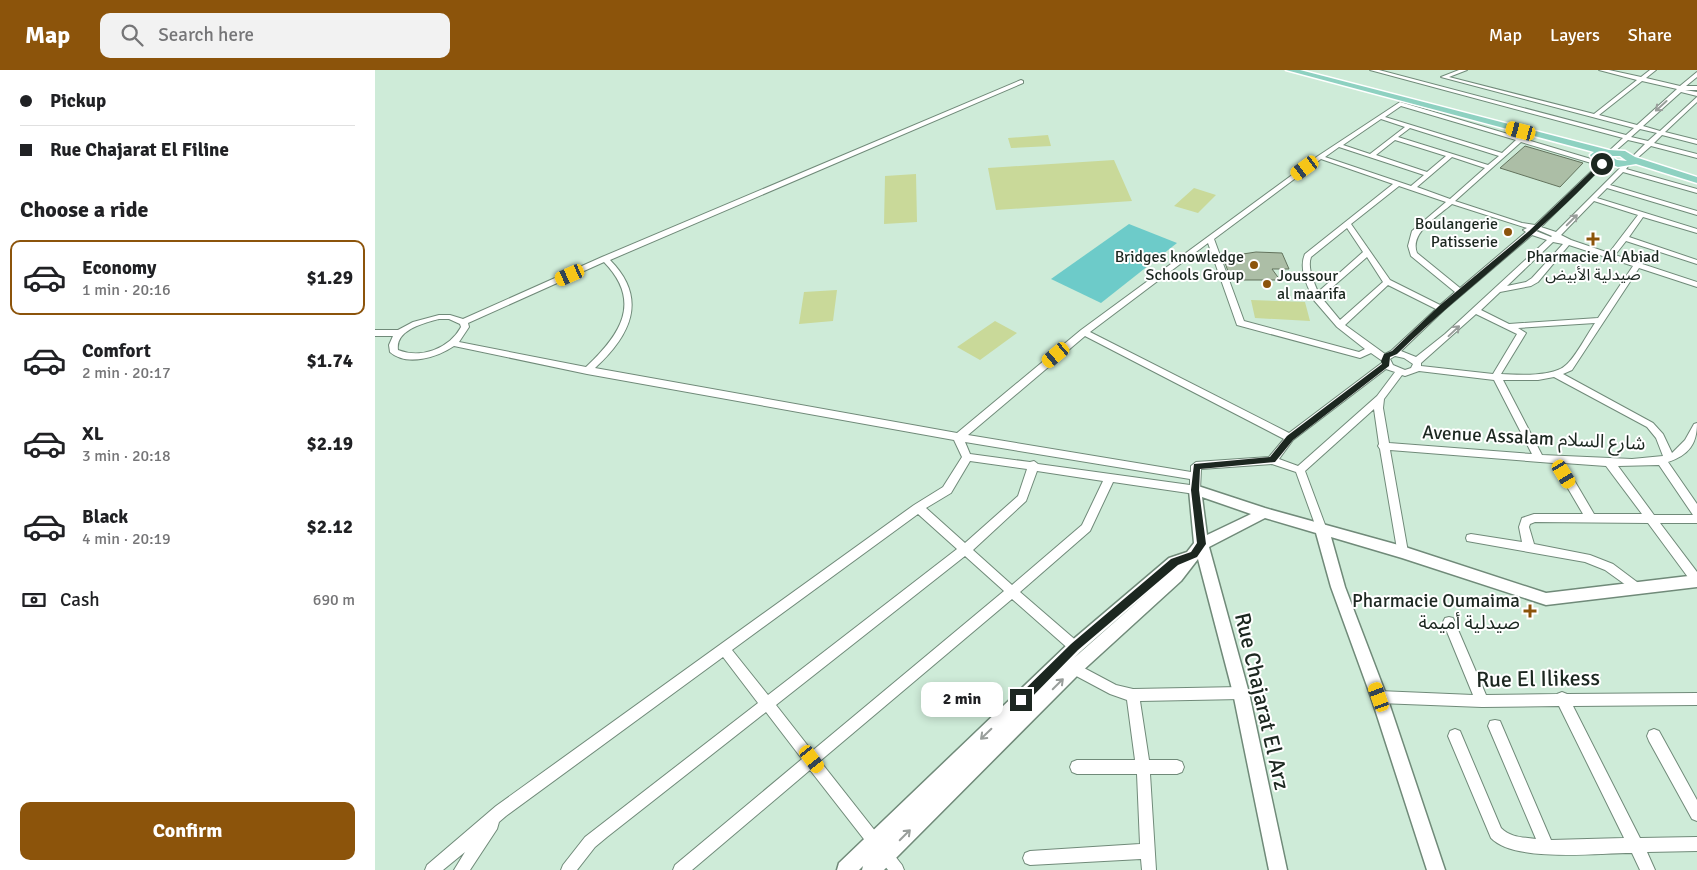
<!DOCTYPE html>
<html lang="en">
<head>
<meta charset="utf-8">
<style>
	:root { --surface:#fff; --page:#f2f2f2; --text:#202124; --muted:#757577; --line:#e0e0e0; --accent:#8c540b }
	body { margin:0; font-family:Signika,"Noto Sans Arabic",sans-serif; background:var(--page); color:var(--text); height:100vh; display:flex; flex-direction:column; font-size:19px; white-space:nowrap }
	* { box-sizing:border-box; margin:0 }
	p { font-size:16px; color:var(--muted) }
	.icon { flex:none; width:28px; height:28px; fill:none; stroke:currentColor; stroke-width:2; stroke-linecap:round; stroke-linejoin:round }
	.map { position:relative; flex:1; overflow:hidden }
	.panel { display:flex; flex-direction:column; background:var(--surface); width:375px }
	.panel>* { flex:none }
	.top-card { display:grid; align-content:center; height:110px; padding:0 20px; background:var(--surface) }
	.end { position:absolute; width:22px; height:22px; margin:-11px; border:6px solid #1c2720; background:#fff; box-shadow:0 0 0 2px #fff }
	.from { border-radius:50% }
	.bubble { position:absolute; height:35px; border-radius:10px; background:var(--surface); box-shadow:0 2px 8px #0003; font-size:16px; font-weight:700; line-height:35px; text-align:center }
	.car { position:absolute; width:15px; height:30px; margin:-15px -8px; border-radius:6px; box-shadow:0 0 4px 1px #0007; background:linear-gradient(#f5c518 24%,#345 0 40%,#f5c518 0 76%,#345 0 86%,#f5c518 0) }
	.top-card b { display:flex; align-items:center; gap:18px; height:48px; font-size:19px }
	.top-card b+b { border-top:1px solid var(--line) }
	.top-card i { width:12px; height:12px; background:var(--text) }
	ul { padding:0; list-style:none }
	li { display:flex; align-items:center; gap:15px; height:75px; margin:0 10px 8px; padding:0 10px; border:2px solid transparent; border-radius:10px }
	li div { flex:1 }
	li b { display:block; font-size:19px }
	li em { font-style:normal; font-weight:700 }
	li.current { border-color:var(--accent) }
	li>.icon { width:45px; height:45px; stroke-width:1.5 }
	h2 { padding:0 20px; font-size:22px; line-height:60px }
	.pay { display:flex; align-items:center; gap:12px; height:55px; padding:0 20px; font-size:19px }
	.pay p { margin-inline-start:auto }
	.action { display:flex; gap:10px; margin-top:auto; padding:10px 20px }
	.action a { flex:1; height:58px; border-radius:10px; background:var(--accent); color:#fff; font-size:20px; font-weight:700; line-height:58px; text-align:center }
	header { display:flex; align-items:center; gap:30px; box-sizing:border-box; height:70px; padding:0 25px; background:var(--accent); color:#fff }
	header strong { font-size:24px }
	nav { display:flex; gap:28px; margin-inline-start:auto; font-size:18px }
	.search { width:350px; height:45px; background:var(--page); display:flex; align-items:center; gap:12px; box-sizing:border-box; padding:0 18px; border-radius:10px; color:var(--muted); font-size:19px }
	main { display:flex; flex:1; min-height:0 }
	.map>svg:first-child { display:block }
	.green { fill:#c9d999 }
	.water { fill:#6dcbc9 }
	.building { fill:#acbea6; stroke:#63735d }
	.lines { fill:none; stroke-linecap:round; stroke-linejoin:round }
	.minor-casing { stroke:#708a79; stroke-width:2 }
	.tertiary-casing { stroke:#708a79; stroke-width:3 }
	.primary-casing { stroke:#fff; stroke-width:3 }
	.minor { fill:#fff; fill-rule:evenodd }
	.tertiary { fill:#fff; fill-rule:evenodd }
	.primary { fill:#8ed1c1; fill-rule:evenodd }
	.oneway { stroke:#999e9b }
	.route { fill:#1c2720 }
	.poi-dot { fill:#8c540b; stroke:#fff; stroke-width:2 }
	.labels { text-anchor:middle; stroke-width:4; stroke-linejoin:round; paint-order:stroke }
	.far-poi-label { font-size:16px; fill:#1c2720; stroke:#fff; text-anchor:end }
	.street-label { font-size:19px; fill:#1c2720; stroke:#fff }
	.poi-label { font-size:19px; fill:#1c2720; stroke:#fff; text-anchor:end }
	.near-street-label { font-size:22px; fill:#1c2720; stroke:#fff }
</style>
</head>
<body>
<header>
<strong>Map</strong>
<div class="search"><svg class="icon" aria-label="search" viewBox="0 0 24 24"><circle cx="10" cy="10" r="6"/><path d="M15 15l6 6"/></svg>Search here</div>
<nav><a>Map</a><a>Layers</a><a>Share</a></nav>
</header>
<main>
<section class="panel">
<div class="top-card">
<b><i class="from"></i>Pickup</b>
<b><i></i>Rue Chajarat El Filine</b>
</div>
<h2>Choose a ride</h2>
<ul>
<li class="current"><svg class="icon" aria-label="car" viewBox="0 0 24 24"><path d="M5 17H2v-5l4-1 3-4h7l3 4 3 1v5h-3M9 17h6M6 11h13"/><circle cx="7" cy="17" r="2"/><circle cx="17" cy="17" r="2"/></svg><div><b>Economy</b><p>1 min · 20:16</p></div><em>$1.29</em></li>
<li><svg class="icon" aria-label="car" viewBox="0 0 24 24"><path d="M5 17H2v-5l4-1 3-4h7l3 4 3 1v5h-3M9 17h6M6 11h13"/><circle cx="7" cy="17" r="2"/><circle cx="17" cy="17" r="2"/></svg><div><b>Comfort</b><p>2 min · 20:17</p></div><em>$1.74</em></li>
<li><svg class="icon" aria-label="car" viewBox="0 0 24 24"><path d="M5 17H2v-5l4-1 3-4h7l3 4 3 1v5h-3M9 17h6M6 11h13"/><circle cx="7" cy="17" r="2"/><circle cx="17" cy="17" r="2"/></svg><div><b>XL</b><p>3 min · 20:18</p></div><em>$2.19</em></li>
<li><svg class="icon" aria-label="car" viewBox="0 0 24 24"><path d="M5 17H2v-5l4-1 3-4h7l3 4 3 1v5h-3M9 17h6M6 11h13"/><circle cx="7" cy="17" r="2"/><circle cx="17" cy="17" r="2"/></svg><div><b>Black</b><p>4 min · 20:19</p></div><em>$2.12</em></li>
</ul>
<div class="pay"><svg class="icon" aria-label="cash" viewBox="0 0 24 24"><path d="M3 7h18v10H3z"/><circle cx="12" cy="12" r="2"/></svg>Cash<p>690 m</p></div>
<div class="action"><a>Confirm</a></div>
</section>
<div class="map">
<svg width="1322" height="800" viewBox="0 0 1322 800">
	<rect width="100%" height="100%" fill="#ceebd8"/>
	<path class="green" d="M673,65L676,76L636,78L633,68Z
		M739,90L757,131L621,140L613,98Z
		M541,104L542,152L509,154L510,106Z
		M819,118L841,125L823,143L799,136Z
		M462,220L458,251L424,254L429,222Z
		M876,230L930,232L935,251L880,248Z
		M620,251L642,263L605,290L582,277Z"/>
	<path class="water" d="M754,154L802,173L726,233L676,209Z"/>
	<path class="building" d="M1150,76L1208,93L1185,117L1125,98Z
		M881,182L907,183L914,199H897L905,210H856L848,187Z"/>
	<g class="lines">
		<g class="minor-casing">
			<path id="minor" d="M995,0H1004L1251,65L1259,58L1066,7L1084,0H1092L1074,7L1219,44L1262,10L1224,0H1234L1266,7L1275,0H1281L1271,8L1305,16L1322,2V7L1311,16H1322V20H1310L1322,22V26L1306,22L1268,56L1285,61L1322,27V32L1290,62L1322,70V74L1287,65L1279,73L1322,84V88L1276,76L1260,90H1256V88L1270,74L1253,70L1238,83H1234V81L1248,68ZM1267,11L1302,19L1262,55L1224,45ZM1265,59L1282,63L1273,71L1256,67Z
				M646,10L648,11V13L235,190C274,229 255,266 220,298L582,363L706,260L943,86L1025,32L1143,67L1144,64H1148L1149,69L1226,92L1229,89H1233V91L1166,157L1181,162L1250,93L1255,94L1251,99L1322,119V123L1248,102L1235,115L1322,141V145L1232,118L1222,128L1322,159V163L1268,147L1254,167L1322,190V194L1251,171L1240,185L1322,212V217L1264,198L1197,300L1188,304L1278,353L1288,364L1297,383L1310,370L1319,354L1322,353C1322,374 1314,385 1293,392L1322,434V453H1285L1322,502V516L1318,514L1273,453L1160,452L1155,454L1154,457L1159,474L1215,485L1238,494L1266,515L1268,518L1266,521L1262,523L1230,500L1210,492L1092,471L1091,468L1092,465L1096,464L1147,472L1144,457L1147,448L1159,444H1208L1178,393L1015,380L1033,482L1031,485L1027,487L1023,485L1005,379L1003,376L1004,374L999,339L930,401L952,460L951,463L947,464L943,463L942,460L921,402L897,394L826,399L825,420L824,423L820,424L738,412L715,461L645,522L704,573L706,577L704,581L700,583L696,581L637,529L445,691L527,795L529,800H513L435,700L317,800H298L300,795L427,689L391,642L232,767L220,777L202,800H186L188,795L210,767L383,633L348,587L131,746L124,752L122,759L95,800H79L90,782L68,800H50L52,795L121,736L539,435L568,417L587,387L579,370L212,304L79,276C63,287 32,297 15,282L14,275L18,266H0V260H23L38,252L64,245H75L88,249L227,187ZM1026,36L1141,70L1127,83L1010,47ZM1006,49L1030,57L995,84L968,75ZM1035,58L1124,86L1113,95L1023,67ZM1020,70L1071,86L1052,102L1001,85ZM1146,72L1223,95L1160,155L1147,153L1080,131ZM964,77L1049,105L1036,116L950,87ZM1077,87L1110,98L1075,129L1042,117ZM946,89L1018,114L930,184C924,197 931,215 938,227L937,228L962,257L990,279L984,282L869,251L839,169ZM1024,116L1071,132L1037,161L1033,176L1036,186L1080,222L1065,235L1015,210L976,154ZM1219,131L1263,145L1234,183L1196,170L1186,165ZM1077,134L1152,158L1148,160L1151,162L1085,218L1042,183C1034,163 1063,146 1077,134ZM972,158L988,182L943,222C939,212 932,198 936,187ZM1163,160L1177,166L1176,167L1161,161ZM1157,165L1172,170L1070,264L1041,287L1026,281L1069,240ZM1178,172L1188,174L1157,208L1151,212L1132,216ZM833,173L862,255L985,288L996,283L1006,290L1008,292L914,363L715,262ZM1194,175L1258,196L1223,248L1134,254L1106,240L1125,222L1156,216L1163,212ZM992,187L1008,212L965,250L946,227ZM229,192C268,232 245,265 211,297L84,272L94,257L93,253ZM1013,215L1061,239L1016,281L1010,284L970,255ZM1101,244L1142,264L1118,304L1046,296V293ZM64,249H74L85,254L86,257C74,279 46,289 23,280C20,260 49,253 64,249ZM1220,253C1213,263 1200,288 1191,295C1179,307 1143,305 1126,304L1151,263L1143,258ZM710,266L909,369L894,387L821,392L816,396V402L593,365ZM1020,286L1029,288L1038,294L1036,298L1030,300L1018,295L1015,289ZM1011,299L1020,302L1002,326L923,396L904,389L918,370ZM1044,301L1119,310L1157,384L1014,373L1008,338L1009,329L1027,305L1030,306ZM1179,307L1272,357L1281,368L1288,386L1257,389L1167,385L1128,310H1163ZM590,372L815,409V415L663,394L659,391L655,392L595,384ZM595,391L652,399L643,426L590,473L551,438L576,423ZM1189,393L1231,396L1267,444H1219ZM1284,395L1318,445H1279L1243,396ZM662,401L728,411L707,455L637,515L598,480L651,431ZM543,444L582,479L393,625L357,580ZM590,486L629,521L437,681L401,635Z
				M1074,547L1078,548L1111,625L1182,624L1187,622L1192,624L1322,623V635L1198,636L1265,768L1322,767V781L1272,782L1280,800H1265L1257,783C1222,783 1140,793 1116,768L1073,666L1075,661L1080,659L1085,661L1126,758C1136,768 1148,767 1161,769L1113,656L1115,651L1120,650L1125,651L1176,770L1249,768L1184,636L1107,637L1004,633L999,631L998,627L999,623L1004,621L1098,625L1068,552L1070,548Z
				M694,590L741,615L758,619L866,617L871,619L872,623L871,627L866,629L765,631L774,690H802L807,692L809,697L807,702L802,704H775L781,800H767L766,789L655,795L650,793L648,788L650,783L655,781L765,774L762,704H702L697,702L695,697L697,692L702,690H760L752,630L735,624L690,600L688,596L690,592Z
				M1279,659L1284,661L1322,730V751L1317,749L1274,671L1272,666L1274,661Z"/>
		</g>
		<g class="tertiary-casing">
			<path id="tertiary" d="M820,415L890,438L1027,476L1171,523L1322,505V517L1171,535L1027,488L956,467L970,517L1012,627L1070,800H1052L996,627L956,517L941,463L890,448L834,477L874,623L912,800H894L858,623L823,489L806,511L704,604L509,800H487L488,796L484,800H462L464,793L695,572L794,488L812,482L819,473L814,420L815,417ZM827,427L876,444L832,465ZM778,518L699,588L705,582Z"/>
		</g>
		<g class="primary-casing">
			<path id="primary" d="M911,0H925L1234,80L1250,81L1260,87L1322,107V113L1261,94L1243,97L1216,87L1215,85L1219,82ZM1235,86H1245L1252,91L1242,90Z"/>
		</g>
		<use href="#minor" class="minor"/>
		<use href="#tertiary" class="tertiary"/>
		<use href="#primary" class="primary"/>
	</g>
	<defs><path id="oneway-shaft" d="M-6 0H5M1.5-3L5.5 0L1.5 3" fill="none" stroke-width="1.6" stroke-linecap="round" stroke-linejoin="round" transform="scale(1.25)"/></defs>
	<g class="oneway">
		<use href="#oneway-shaft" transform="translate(1286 36) rotate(138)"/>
		<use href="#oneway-shaft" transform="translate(1197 150) rotate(-45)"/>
		<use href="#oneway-shaft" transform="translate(1079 261) rotate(-43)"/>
		<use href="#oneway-shaft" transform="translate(683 614) rotate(-45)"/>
		<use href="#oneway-shaft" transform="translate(611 664) rotate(136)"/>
		<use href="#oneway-shaft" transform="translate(530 765) rotate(-45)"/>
	</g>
	<path class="route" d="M1225,93L1230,94C1167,163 1089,219 1022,284L1015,287L1014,296L918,370L900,392L825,399L824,420L831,474L822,487L803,495L703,580L650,634H643V626L696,574L796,489L816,482L822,473L816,420L819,394L895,387L912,366L1007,294L1006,291L1009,284L1017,281L1064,236L1154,161Z"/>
	<g class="poi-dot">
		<circle cx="1133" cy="162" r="5"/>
		<path d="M1215.5 161.5h5v5h5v5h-5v5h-5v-5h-5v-5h5z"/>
		<circle cx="879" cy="195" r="5"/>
		<circle cx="892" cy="214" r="5"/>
		<path d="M1152.5 533.5h5v5h5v5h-5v5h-5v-5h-5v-5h5z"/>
	</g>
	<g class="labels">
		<g class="far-poi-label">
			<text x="1123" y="159">Boulangerie<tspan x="1123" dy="18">Patisserie</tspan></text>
			<text x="869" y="192">Bridges knowledge<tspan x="869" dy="18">Schools Group</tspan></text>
			<text x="1218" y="192" text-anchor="middle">Pharmacie Al Abiad<tspan x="1218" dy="18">صيدلية الأبيض</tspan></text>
			<text x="902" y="211" text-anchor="start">Joussour<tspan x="902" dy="18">al maarifa</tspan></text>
		</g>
		<g class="street-label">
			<text transform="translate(1159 367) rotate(3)" y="7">Avenue Assalam شارع السلام</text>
		</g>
		<g class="poi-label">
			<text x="1145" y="537">Pharmacie Oumaima<tspan x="1145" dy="22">صيدلية أميمة</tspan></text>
		</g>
		<g class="near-street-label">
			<text transform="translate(1163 608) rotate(-1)" y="8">Rue El Ilikess</text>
			<text transform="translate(888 631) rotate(77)" y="8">Rue Chajarat El Arz</text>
		</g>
	</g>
</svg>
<i class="end from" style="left:1227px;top:94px"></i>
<i class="end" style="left:646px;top:630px"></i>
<div class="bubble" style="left:546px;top:612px;width:82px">2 min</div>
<i class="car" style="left:1146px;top:61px;rotate:285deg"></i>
<i class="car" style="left:930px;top:98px;rotate:234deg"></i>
<i class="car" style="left:195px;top:205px;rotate:246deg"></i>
<i class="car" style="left:681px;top:285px;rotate:230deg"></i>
<i class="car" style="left:1189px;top:404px;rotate:149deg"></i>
<i class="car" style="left:1004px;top:627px;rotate:340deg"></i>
<i class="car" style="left:437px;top:689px;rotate:143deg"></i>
</div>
</main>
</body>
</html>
